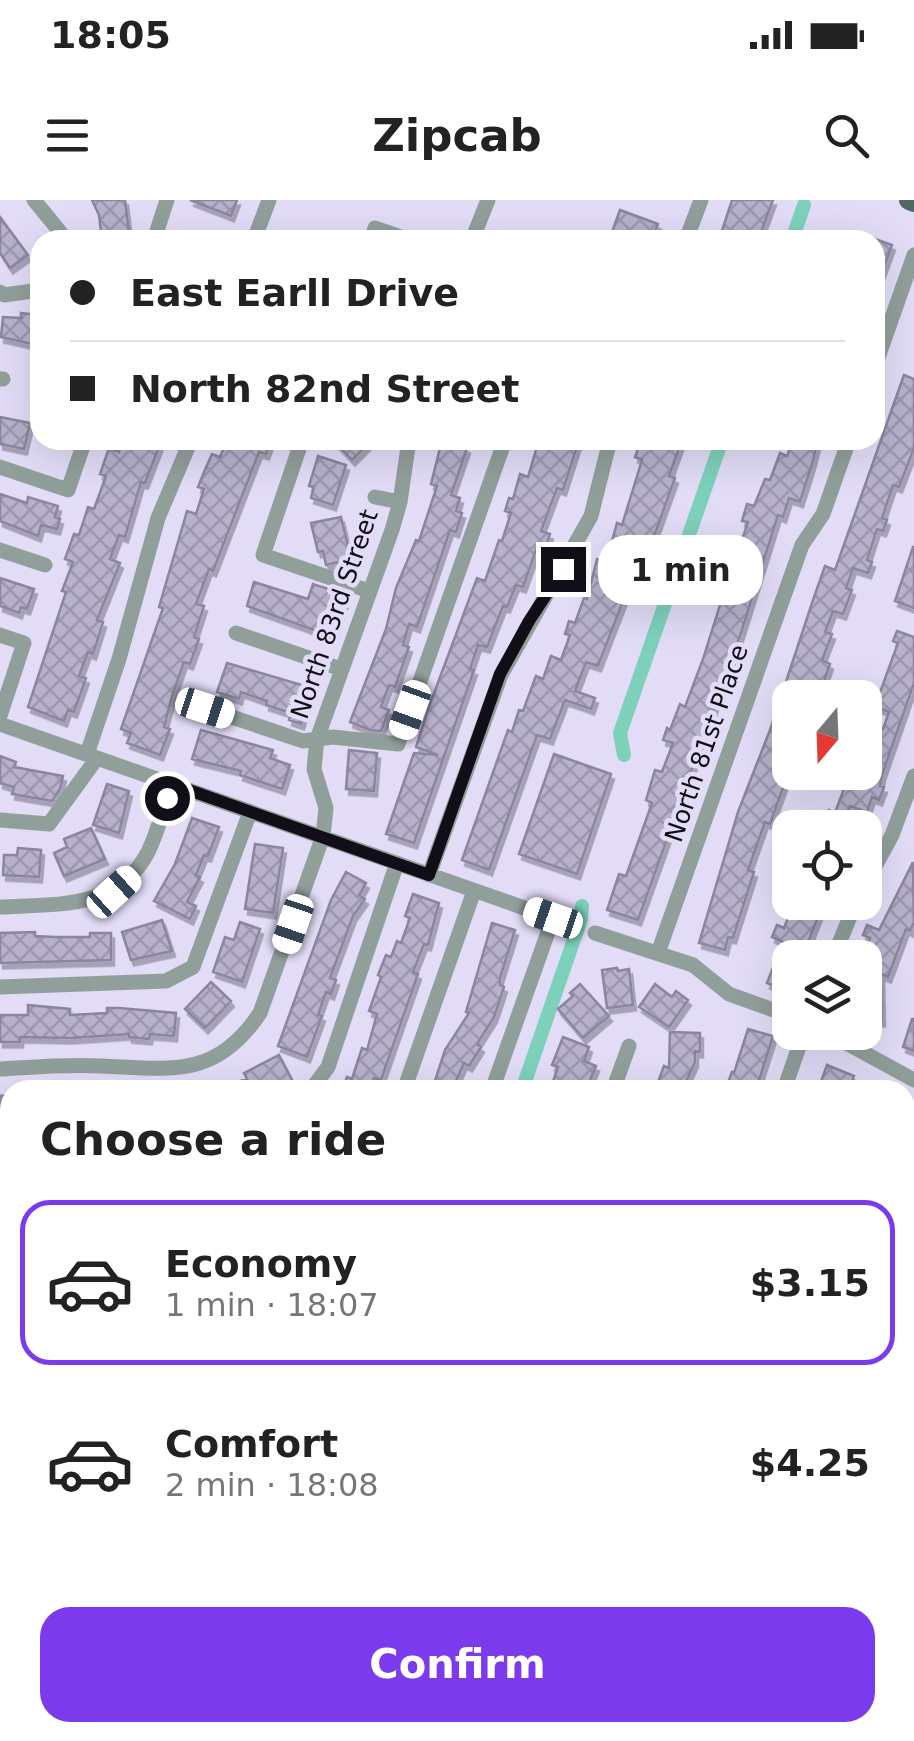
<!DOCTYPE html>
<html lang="en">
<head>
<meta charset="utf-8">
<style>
	:root { --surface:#fff; --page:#f2f2f2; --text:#222; --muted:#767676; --line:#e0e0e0; --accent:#7c3aed }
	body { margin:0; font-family:"DejaVu Sans",sans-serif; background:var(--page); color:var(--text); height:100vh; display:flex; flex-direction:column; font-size:38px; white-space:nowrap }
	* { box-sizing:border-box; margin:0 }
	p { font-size:32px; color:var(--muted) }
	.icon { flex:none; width:55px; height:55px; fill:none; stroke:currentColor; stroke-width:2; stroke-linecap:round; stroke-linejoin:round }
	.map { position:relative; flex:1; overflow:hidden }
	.drawer { position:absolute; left:0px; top:880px; width:915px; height:662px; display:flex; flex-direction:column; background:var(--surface); border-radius:30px 30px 0 0; box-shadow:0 10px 40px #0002 }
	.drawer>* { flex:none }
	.banner { position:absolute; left:30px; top:30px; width:855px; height:220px; border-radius:30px; box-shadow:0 10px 40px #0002; display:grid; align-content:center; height:220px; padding:0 40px; background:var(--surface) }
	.needle { width:65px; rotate:199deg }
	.tools { position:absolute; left:772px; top:480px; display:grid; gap:20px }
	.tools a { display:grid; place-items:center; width:110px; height:110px; border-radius:20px; background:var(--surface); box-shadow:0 10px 40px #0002; font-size:50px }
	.end { position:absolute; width:45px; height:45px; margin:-22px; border:12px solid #110e17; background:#fff; box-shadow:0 0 0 5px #fff }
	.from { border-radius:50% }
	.bubble { position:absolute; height:70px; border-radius:30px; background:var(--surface); box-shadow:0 10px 40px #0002; font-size:32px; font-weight:700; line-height:70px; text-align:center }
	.car { position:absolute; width:30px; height:60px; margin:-30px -15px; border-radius:12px; box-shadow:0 0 8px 2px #0007; background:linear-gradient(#fff 24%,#345 0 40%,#fff 0 76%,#345 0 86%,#fff 0) }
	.banner b { display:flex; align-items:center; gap:35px; height:95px; font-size:38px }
	.banner b+b { border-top:2px solid var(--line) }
	.banner i { width:25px; height:25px; background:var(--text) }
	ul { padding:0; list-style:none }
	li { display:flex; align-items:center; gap:30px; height:165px; margin:0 20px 15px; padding:0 20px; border:5px solid transparent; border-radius:30px }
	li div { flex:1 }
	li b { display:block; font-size:38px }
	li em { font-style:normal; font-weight:700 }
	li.active { border-color:var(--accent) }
	li>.icon { width:90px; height:90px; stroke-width:1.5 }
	h2 { padding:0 40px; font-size:45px; line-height:120px }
	.cta { display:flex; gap:20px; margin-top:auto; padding:20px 40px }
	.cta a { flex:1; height:115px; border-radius:30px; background:var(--accent); color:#fff; font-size:40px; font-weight:700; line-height:115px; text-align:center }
	.status { display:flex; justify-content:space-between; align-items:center; height:70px; padding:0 50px; background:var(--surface); direction:ltr }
	.status svg { height:28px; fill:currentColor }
	header { display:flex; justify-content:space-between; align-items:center; height:130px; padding:0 40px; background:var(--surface); font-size:45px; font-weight:700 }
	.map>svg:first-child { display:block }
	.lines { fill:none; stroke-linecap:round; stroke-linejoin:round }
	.canal { stroke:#7dd1bb; stroke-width:14 }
	.building { fill:url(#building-cross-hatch); stroke:#8b859e; stroke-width:2.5; filter:url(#shadow) }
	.minor { stroke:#919f9b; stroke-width:15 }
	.major { stroke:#506962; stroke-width:20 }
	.route { stroke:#110e17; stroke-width:12 }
	.labels { text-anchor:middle; stroke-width:9; stroke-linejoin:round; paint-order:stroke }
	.street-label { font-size:25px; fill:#110e17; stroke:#e2dcf7 }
</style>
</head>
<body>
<div class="status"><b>18:05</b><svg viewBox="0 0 49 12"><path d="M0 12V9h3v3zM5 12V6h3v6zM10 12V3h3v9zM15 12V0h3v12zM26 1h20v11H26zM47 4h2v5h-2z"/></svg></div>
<header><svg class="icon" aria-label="menu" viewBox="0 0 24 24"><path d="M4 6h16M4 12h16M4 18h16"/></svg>Zipcab<svg class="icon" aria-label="search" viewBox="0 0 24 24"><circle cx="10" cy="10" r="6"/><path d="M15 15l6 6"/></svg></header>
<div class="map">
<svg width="914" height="1541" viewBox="0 0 914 1541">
	<defs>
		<pattern id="building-cross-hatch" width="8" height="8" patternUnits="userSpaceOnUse" patternTransform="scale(2.5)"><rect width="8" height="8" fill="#b7b1cc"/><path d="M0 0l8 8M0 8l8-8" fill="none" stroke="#9c97ae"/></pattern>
		<filter id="shadow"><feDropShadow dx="3" dy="5.5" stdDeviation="0" flood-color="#0004"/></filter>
	</defs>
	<rect width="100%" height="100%" fill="#e2dcf7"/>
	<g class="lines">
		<path class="canal" d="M792,40L804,5
			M624,555L620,533L722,240
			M522,890L581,719L582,706"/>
	</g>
	<path class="building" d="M92,0H125L130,40H102L99,15Z
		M190,0H237L231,16Z
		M732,0H773L758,40H719Z
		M620,10L658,24L653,36L646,34L644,40H609Z
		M0,17L28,55L10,68L0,53Z
		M875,39L892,45L876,88L875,87Z
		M21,113L39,115L36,145L1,137L3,117L21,118Z
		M904,175L914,179V248L899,287L893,285L882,318L887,320L883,331L877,329L867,360L872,362L868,373L853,368L846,388L852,390L843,414L833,411L825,432L832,434L822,460L830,464L822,487L813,483L808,498H790V549L783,569L789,571L770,624L765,622L748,670L754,672L733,738L728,737L725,750L699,743L738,612L770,530L812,403L825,366L835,370Z
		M0,217L30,223L24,249L0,244Z
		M122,240H158L160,244L145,283L141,282L125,337L119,335L110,359L120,363L97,420L103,422L93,454L88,452L79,476L86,478L74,512L68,510L64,521L28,507L66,392L62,391L73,362L65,359L74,334L79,335L88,307L94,309L106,276L100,274L109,248L119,252Z
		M227,240H271L266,254L259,252L213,371L209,369L196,404L204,406L194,437L199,439L190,464L184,462L172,496L164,527L170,529L160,555L127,543L131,533L121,529L163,408L159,407L187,311L196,314L204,289L198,287L204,272L212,254L220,257Z
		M333,240H372L352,260Z
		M442,240L467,248L451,295L460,298L456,311L462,313L456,332L450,330L417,427L409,424L403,445L409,447L395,487L389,485L381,507L389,510L381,531L370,530L350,522L386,429L396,388L416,340L419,341L437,286L431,284Z
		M544,240H579L563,290L557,288L541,331L550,334L545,349L537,347L523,387L516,385L507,407L503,406L487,447L478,445L470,469L474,470L414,643L386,634L414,553L438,555L416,547L430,504L477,378L485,381L499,340L502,341L511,313L505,311L509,298L513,299L520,274L528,277L538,243L543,244Z
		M649,240H682L669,276L675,278L638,381L635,380L631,390L628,388L598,466L586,462L575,491L595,498L591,509L565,500L550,539L537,535L489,670L462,660L508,530L512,532L519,510L523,511L536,476L543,479L551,456L561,460L570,435L565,434L569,421L575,423L584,398L587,399L597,359L606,362L617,323L622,325L642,260L635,257L641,241L648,244Z
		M793,240H818L812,264L800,302L789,298L783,317L778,315L741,433L638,720L607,710L619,674L626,676L652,603L646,600L655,570L662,572L673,543L663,540L667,528L670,530L680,504L685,507L703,459L724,392L719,390L723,378L728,381L748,322L742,321L747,304L754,306L765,279L770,280L780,253L787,256Z
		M318,256L346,265L333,305L311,298L314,287L309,286Z
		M0,294L27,303L28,297L58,306L55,317L60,319L57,329L41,325L38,336L0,321Z
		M341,317L351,359L326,365L323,351L318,352L311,323Z
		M913,347H914V408L895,401Z
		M0,378L34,389L27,409L21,407L19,413L0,406Z
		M254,382L308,399L313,384L347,395L333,437L247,406Z
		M897,431L914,437V483L882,575L880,586L884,587L879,600L872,597L867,612L850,606L840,628H821L829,610L835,613L850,572H865V523L883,529L889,512L875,506L898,443L893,441Z
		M227,463L312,488L301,524L289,520L291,513L266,505L267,501L241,492L239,499L217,492Z
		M201,530L273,550L270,558L290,565L282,589L240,575L241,571L192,559Z
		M349,550L377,553L374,591L346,589Z
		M554,554L611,574L577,674L519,654Z
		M0,556L16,562L14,567L63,576L60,589L52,601L12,594L14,587L0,583Z
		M107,584L129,591L119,633L93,625Z
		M192,618L219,627L208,656L204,655L196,675L200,677L187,702L196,706L190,719L154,701L175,664Z
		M91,628L105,659L64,676L54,653L67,647L64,639Z
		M255,644L283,648L273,713L245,709Z
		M18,648L41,650L39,677L3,675L4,655H17Z
		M913,662L914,722L910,731L906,729L888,777L881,774L882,821H865V760L868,752L865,751L870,738L863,735L867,725L879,730Z
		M346,672L366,683L359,695L365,699L353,716L336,762L330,778L336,780L331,794L326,792L318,815L322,816L307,857L278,846L331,700Z
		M413,694L439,703L428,745L424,744L413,772L418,774L381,880L374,878L371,886L378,890H342L347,877L352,879L362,848L367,850L377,814L369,811L381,777L378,775L386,755L391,757L397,741L401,743L410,718L405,716Z
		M794,702H824L805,750L801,758H790L788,791L767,783L783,742L772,737L777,725L784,728Z
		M162,720L172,751L131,760L122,732Z
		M240,722L260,729L242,782L213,772L225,737L234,740Z
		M492,723L515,730L500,778V785L504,787L494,817L477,844L481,847L469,866L464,863L452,890H432L445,850L469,813L466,812Z
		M35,732V736L55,737H90V733H111V760L0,763V733Z
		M617,768L618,771L629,769L633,805L607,808L602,770Z
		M211,782L231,801L205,828L185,809Z
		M580,784L609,816L583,838L558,809L573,796L570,793Z
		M655,784L672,797L676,791L688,800L669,827L639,807Z
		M28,805L70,809V815L107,813V808H119L176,813L174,836L150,834L149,839L129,837V834L70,838L20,837V842H0V815H28Z
		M912,819H914V851L903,847Z
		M748,829L773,836L756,890H725L732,872L734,873Z
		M670,832L700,833V852L695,851V862L682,890H655L664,866L669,868Z
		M563,837L589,847L584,861L596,866L586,890H550L558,867L552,865Z
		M279,855L292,880L273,890H221L220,887L247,879L244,873Z
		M827,865L854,876L849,890H818Z
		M10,895V919H0V896Z
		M10,982V1006L0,1007V983Z
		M10,1107V1151L0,1152V1109Z
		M0,1214L10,1217V1241L0,1238Z
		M0,1299L10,1302V1329L0,1326Z
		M8,1423L10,1424V1507L0,1503V1447Z"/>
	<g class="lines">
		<path class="minor" d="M34,0L61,33
			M154,40L167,0
			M254,40L269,0
			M371,40L375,28L410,40
			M472,40L488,0
			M686,40L701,0
			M0,92L4,95L40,90
			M875,166L914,55
			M0,179H3
			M302,240L263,355L369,391
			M0,267L68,290L85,240
			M375,297L400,302
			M0,350L45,365
			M236,433L341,469
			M0,435L24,443L0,516
			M205,508L303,541L333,537L398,544L505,240
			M0,524L553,718L492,890
			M87,554L119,459L158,318L191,240
			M0,620L49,624L97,558
			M429,675L501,475L591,316L610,240
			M865,685L892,635L914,576
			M0,707C56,704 118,710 148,652C158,632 164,606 172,584
			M595,733L693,765L729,794L790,816
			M658,753L802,345L823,314L849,240
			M833,758L856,702
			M0,787L166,781L193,767L250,612
			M826,832L914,880
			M0,869C34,867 68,864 102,866C171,869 216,879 260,813L323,636L326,608L314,569L317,539L392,330L400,302L409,240
			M311,890L328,867L397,663
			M404,890L474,691
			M613,890L629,846
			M784,890L804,832
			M0,955L10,954
			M914,985L911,1008L914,1033
			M0,1038L10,1036
			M0,1183L10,1188
			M905,1236L914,1238
			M0,1270L10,1274
			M0,1364L10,1367
			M215,1532L239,1541
			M490,1532L515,1541
			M0,1541H1
			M17,1541L20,1532
			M263,1541L266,1532
			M691,1541L694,1532"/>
		<path class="major" d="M909,0L914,2"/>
	</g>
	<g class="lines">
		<path class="route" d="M167,598L172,584L429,675L500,474L529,421L563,369"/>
	</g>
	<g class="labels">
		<g class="street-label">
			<text transform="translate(334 414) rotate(-71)" y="9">North 83rd Street</text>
			<text transform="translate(706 543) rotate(-71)" y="9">North 81st Place</text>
		</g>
	</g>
</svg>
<div class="tools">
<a><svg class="needle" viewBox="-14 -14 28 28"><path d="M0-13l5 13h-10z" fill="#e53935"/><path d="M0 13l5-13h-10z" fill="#767676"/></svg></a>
<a><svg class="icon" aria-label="locate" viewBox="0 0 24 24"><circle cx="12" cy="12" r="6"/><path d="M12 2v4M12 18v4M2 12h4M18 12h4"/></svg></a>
<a><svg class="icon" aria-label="layers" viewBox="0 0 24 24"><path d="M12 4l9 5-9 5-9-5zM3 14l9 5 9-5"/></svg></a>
</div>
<i class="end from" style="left:167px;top:598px"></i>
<i class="end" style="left:563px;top:369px"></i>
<div class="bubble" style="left:598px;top:335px;width:165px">1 min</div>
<i class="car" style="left:205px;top:508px;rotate:108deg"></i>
<i class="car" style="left:410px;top:510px;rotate:200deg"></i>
<i class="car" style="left:114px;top:692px;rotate:48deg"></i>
<i class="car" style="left:553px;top:718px;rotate:289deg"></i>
<i class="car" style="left:293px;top:724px;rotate:199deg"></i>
<div class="banner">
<b><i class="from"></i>East Earll Drive</b>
<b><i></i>North 82nd Street</b>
</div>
<section class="drawer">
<h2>Choose a ride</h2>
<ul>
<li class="active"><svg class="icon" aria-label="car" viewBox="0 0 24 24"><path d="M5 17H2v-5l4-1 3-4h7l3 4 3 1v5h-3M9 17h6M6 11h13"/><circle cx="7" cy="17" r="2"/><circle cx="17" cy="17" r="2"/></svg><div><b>Economy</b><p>1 min · 18:07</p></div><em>$3.15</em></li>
<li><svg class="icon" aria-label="car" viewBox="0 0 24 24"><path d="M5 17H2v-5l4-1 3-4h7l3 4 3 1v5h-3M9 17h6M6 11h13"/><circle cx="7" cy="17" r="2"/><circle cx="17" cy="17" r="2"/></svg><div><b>Comfort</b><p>2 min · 18:08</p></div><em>$4.25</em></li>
</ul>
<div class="cta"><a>Confirm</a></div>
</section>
</div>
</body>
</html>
